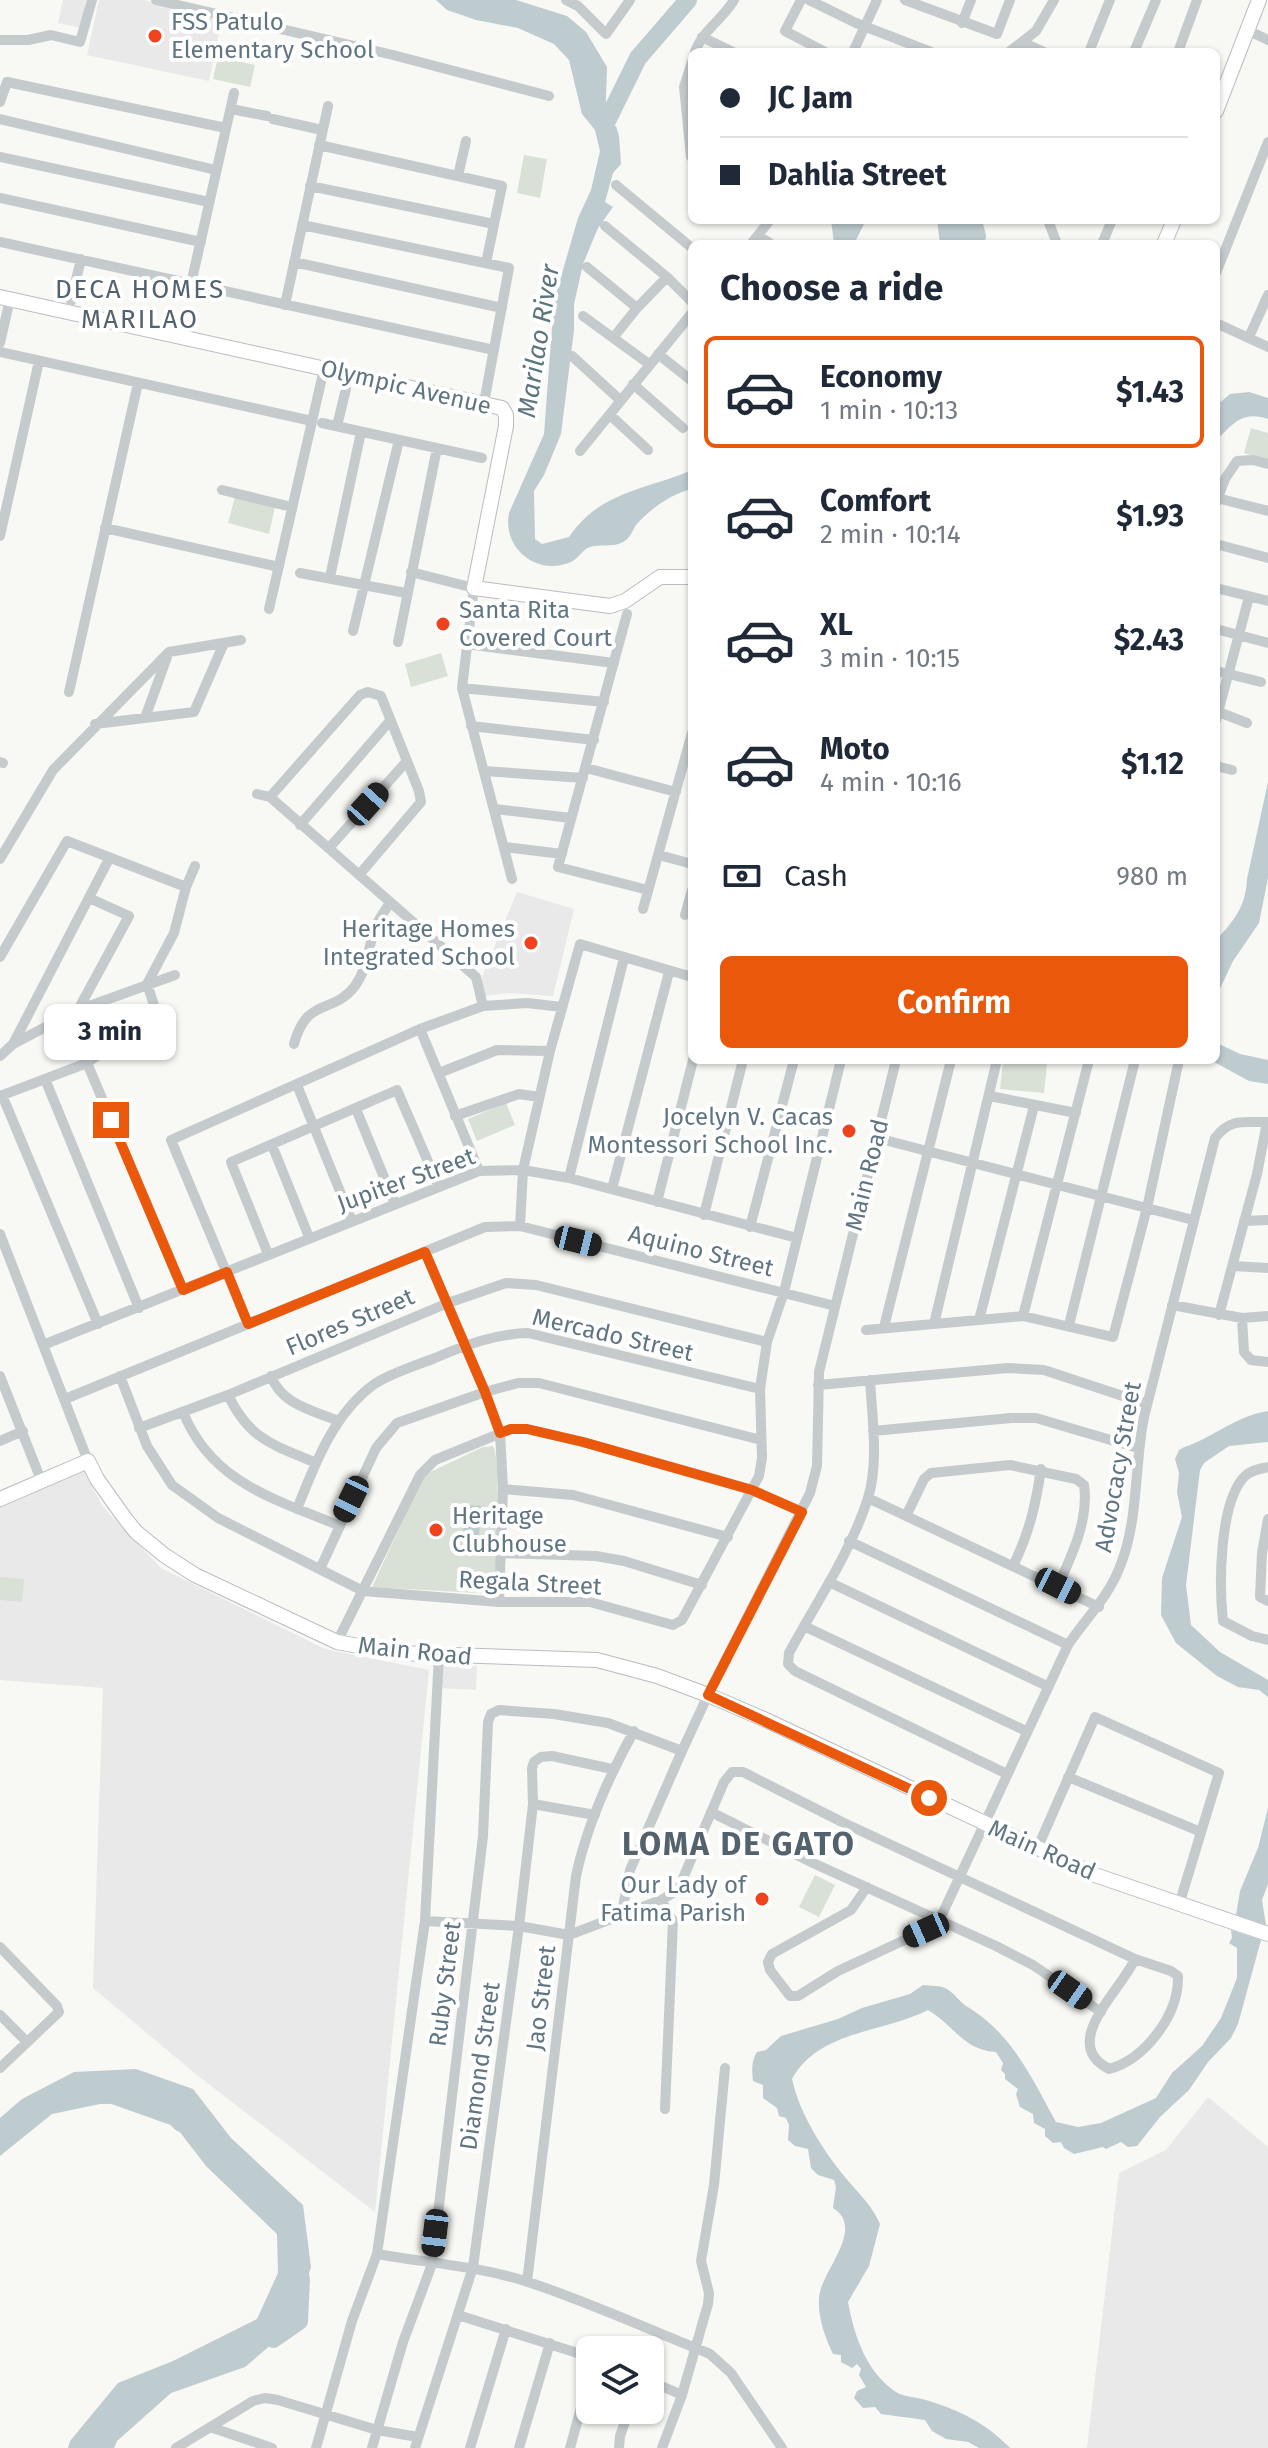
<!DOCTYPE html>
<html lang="en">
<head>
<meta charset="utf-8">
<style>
	:root { --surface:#fff; --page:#f6f6f7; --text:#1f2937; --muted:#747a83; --line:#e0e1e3; --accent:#ea580c }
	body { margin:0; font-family:"Fira Sans",sans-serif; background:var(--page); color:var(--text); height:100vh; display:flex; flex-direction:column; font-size:30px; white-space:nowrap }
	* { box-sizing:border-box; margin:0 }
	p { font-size:26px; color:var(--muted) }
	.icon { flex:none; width:44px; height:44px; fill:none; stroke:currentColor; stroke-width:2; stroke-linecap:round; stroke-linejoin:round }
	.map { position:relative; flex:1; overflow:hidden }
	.drawer { position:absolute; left:688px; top:240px; width:532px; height:824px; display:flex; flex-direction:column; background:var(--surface); border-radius:12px; box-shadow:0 2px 6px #0004 }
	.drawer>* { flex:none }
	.top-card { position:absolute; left:688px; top:48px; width:532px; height:176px; border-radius:12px; box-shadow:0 2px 6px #0004; display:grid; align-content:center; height:176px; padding:0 32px; background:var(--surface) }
	.fabs { position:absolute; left:576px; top:2336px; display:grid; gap:16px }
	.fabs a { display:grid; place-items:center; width:88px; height:88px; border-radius:12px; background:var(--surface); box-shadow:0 2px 6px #0004; font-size:40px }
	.end { position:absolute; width:36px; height:36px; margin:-18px; border:10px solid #ea580c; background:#fff; box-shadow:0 0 0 4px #fff }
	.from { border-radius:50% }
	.bubble { position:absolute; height:56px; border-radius:12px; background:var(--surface); box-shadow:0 2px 6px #0004; font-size:26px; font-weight:700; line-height:56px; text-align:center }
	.car { position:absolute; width:24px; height:48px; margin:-24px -12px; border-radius:10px; box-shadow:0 0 6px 2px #0007; background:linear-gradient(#222 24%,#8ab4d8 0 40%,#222 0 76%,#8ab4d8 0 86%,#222 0) }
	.top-card b { display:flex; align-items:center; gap:28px; height:76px; font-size:30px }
	.top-card b+b { border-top:2px solid var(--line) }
	.top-card i { width:20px; height:20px; background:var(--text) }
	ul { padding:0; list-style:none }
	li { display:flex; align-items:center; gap:24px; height:112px; margin:0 16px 12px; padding:0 16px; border:4px solid transparent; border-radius:12px }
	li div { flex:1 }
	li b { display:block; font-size:30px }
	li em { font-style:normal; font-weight:700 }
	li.selected { border-color:var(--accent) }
	li>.icon { width:72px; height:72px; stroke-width:1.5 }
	h2 { padding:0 32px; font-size:36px; line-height:96px }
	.pay { display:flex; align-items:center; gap:20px; height:88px; padding:0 32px; font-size:30px }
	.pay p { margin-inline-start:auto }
	.primary-button { display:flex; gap:16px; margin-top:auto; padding:16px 32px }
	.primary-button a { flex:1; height:92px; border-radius:12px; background:var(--accent); color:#fff; font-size:32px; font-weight:700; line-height:92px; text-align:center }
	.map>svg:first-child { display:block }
	.built { fill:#e8e9e8 }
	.green { fill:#d9e0d5 }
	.water { fill:#becbcf }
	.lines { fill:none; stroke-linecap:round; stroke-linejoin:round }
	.river { stroke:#becbcf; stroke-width:18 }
	.secondary-casing { stroke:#b7bdc1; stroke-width:16 }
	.street { stroke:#c5cacd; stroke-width:10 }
	.secondary { stroke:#fff; stroke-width:14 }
	.route { stroke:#ea580c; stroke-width:10 }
	.poi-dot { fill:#f0421c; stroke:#fff; stroke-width:3 }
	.labels { text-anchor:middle; stroke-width:8; stroke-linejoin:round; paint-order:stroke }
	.poi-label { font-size:24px; fill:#607582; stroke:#fff; text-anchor:start }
	.street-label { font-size:24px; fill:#607582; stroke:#fff }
	.neighbourhood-label { font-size:26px; letter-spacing:2px; fill:#53626c; stroke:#fff }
	.water-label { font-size:26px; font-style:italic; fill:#5b767c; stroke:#fff }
	.district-label { font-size:32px; font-weight:bold; letter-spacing:2px; fill:#53626c; stroke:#fff }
</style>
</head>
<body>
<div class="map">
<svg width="1268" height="2448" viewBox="0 0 1268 2448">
	<rect width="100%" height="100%" fill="#f8f8f4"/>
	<path class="built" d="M63,0H86L81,28L58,23Z
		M99,0H144L222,18L209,81L87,55Z
		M517,892L574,909L553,996L508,993L484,996L482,977Z
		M83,1469L103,1507L161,1568L325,1649L429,1670L375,2212L197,2075L93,1988L103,1688L0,1680V1504Z
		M442,1664L477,1666L476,1690L440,1688Z
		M1208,2097L1268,2147V2448H1087L1119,2173L1166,2150Z"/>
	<path class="green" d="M218,57L255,65L250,87L213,79Z
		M524,155L547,159L540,198L517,193Z
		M1251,428L1268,433V460L1244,453Z
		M235,497L275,507L269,534L228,523Z
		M441,653L448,676L411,687L405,664Z
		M1003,1060L1047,1064L1044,1093L1000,1089Z
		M506,1103L515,1125L477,1141L468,1119Z
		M493,1446C502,1461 496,1570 495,1594L372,1587L424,1475L483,1447Z
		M0,1577L24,1579L22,1602L0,1600Z
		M815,1875L835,1885L819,1917L799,1907Z"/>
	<path class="water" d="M436,0H516L567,16L586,32L607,67L605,128L616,126L619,136L621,164L613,173L605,202L613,207L598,228L583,264L574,304V330L561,434L544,475L534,491L535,539L542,544L569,537C600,491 646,490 692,470V489C671,494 650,509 636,525C633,530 630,537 626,540C615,549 602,543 590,547C583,549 578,559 571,562C537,577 502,548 509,513L544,434L554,301L578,218L591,190L600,151L595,130L582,114L569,60L554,44L518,28L476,20L447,10Z
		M831,220H866L854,244H832L834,243Z
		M937,220H982L986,235L985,244H940Z
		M1249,392L1268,398V419C1243,410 1232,424 1216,441V406L1230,394Z
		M1268,782V878L1259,923L1233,961L1216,997V940C1234,921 1246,906 1247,879Z
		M1216,1037L1219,1044L1240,1054L1268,1060V1084L1249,1081L1216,1063L1212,1060H1216Z
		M1268,1411V1442L1229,1446L1204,1463L1200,1470L1186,1585L1191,1625L1220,1652L1268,1680V1697L1259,1690L1238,1687L1217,1676L1176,1643L1161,1615L1162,1578L1182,1517L1177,1492L1179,1473L1175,1459L1179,1450C1185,1446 1191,1445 1197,1442C1221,1431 1241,1415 1268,1411Z
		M465,1505L481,1506L479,1537L463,1536Z
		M1268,1808V1884L1262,1900L1266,1925L1236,1915L1240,1891L1258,1848Z
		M1231,1930L1261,1940L1238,2024L1231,2038L1208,2062L1189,2090L1160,2117L1137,2146L1128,2147L1121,2142L1106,2149L1103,2147L1074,2154L1064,2148L1061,2142L1053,2143L1045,2136V2129L1034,2123L1033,2114L1020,2107L1016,2094L1018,2089L1005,2079V2074L1001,2070L1003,2063L996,2052C963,2050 955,2026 928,2010C883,2033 819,2030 792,2079C800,2116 826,2155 850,2183C862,2197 872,2206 880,2224L869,2266L848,2302C854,2335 866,2372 896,2392C904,2397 916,2397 926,2400C959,2410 986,2423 1010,2448H979L968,2442L946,2439L932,2431L925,2420L881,2414L875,2407L863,2408L854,2398L857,2391L866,2387L859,2375L861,2369L857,2364L852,2368L841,2362V2355L833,2354C825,2337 818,2318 819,2299C819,2273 867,2229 833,2208L836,2187L834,2180L818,2175L811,2168L808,2149L795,2146L788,2140L789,2125L786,2118L779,2116L777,2108L763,2098V2085L753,2081C752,2070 751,2062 757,2052L766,2050L781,2036L838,2019L862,2008L910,1994L923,1985C930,1986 941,1985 947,1989C954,1993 959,2001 966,2006C1011,2032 1032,2078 1056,2122L1078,2127L1101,2123L1156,2098L1172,2073L1202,2046L1221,2018L1237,1978V1948L1229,1943L1232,1938Z
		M136,2069L193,2089L231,2138L303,2205L311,2267L292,2327L245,2367L171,2393L117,2441L114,2448H68L70,2441L118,2383L173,2361L257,2319L278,2273L277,2234L206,2166L173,2123L150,2103L100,2104L52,2114L0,2156V2118L22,2099L74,2072Z"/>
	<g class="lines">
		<path class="river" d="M605,125L638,58L688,0
			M113,2095L175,2117L181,2123
			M273,2339L299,2321L301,2279"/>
		<g class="secondary-casing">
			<path id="secondary" d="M1216,111L1259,0
				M1164,244L1174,220
				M0,297L502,408L506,415V426L474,588L610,606L625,601L660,577H692
				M0,1499L88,1461L97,1479L124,1517L136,1532L164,1555L195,1575L337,1642L396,1653L597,1660L657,1676L708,1695L766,1720L1095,1875L1268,1934"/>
		</g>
		<path class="street" d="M156,0L393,55L549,96
			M566,0L578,6L606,34L630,0
			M801,0L785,31L825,52
			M809,0L856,23L931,52
			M905,0L997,34L1010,0
			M962,23L971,0
			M1247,30L1268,40
			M702,37L733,52
			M0,40H28L51,35L80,42L92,0
			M1022,42L1044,52
			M695,52C702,31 723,19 734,0
			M853,52L877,0
			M1009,52L1036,31L1054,0
			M1089,52L1110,0
			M1134,52L1156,0
			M1178,52L1197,0
			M0,102L7,82L226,128
			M231,109L267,116
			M0,119L216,170
			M273,119L322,130
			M319,145L502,186L486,263
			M0,157L209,202
			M691,157L684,87L692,62
			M458,176L466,141
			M616,185L692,248
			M310,186L494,224
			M0,198L201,242
			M1048,220L1057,244
			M302,225L509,268L484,403
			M605,226L667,277L692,302
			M758,235L771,244
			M0,242L494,350
			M751,244L770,220
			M1102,244L1112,220
			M294,262L502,308
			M587,267L637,308
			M1216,273L1268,142
			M191,284L234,93
			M71,301L81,259
			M285,305L328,106
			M583,316L649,364
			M1216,323L1268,347
			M1249,337L1268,295
			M613,338L637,308L667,277
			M0,343L10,299
			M0,352L312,421
			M658,354L692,381
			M572,356L620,400
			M633,384L683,428
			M610,415L648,450
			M322,423L482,458
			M337,426L346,389
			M580,451L692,313
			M222,490L292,507
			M1217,498L1268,511
			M1216,503L1225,479L1237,461L1253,460L1268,464
			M105,528L279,567
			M0,536L39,361
			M1216,544L1268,558
			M411,572L474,588L462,688L512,879
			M300,573L406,593
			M330,577L361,432
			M1216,588L1268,601
			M269,609L324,369
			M627,614L558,867L648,890
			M1216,629L1268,643
			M353,631L399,440
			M398,642L437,448
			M466,644L614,663
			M1216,671L1261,682
			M462,688L604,702
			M69,692L138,383
			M1216,711L1247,723
			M145,718L167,657
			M1216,720L1249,597
			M95,724L194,712L224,643
			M471,726L594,740
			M0,762L3,763
			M1216,766L1232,770
			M586,768L676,792
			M484,771L583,778
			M257,794L270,797L476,977L483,1006
			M270,797L360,695L368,692L381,696L419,791L421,802L359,875
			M495,809L571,818
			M300,825L389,722
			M505,847L562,854
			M329,848L407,761
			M659,855L692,864
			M0,859L53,770L169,652L241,640
			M643,909L692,733
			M685,915L692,890
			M0,957L67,841L186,887
			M155,1008L147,984L174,933L186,887L195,866
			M78,1010L129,916L89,898
			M420,1029L479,1171
			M15,1043L78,1010L175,975
			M294,1044C307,996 333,1015 355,986C368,968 368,946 376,926C379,918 385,911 389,904
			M0,1056L13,1044L109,859
			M87,1063L183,1290
			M439,1073L497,1050L550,1051
			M45,1079L139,1308
			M297,1085L352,1221
			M2,1095L98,1324
			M0,1096L87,1063L117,1042L104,1001
			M990,1096L1076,1113
			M356,1109L395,1204
			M455,1116L519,1094L539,1097
			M877,1138L1193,1220
			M272,1145L309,1237
			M569,1178L624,958
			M612,1189L669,972
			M657,1202L693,1060
			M704,1215L743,1060
			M1244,1221L1268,1220
			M520,1226L523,1170L550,1051L580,944L692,977
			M750,1227L794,1060
			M0,1234L88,1461
			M425,1252L485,1392L500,1433L503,1489L499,1602
			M268,1254L231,1162L397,1090L439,1187
			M1233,1266L1268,1268
			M1172,1305L1242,1318L1268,1316
			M1219,1315L1257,1174L1267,1122
			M1023,1316L1089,1060
			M1242,1318L1244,1352L1251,1360L1268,1362
			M979,1320L1034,1106
			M248,1324L171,1140L420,1029L483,1006L527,1003L562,1007
			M934,1324L997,1060
			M1069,1325L1135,1060
			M884,1327L951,1060
			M866,1330L1023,1316L1113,1337L1147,1208L1179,1060
			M43,1345L479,1171L523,1170L569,1178L797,1238
			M0,1376L41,1480
			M120,1376L147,1446L172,1485L218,1518L363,1591L499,1602H590L673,1625L682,1620L759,1476L762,1458L760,1389L767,1342L784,1292L841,1060
			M271,1376C282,1405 312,1410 338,1421
			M870,1380C872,1415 879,1464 868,1498C851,1552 816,1603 789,1653L788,1664L795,1671L1007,1774
			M818,1385L1008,1368L1044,1370L1147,1404
			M228,1395C250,1440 272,1444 316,1463
			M65,1399L485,1227L520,1226L835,1306
			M183,1412C211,1482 274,1499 338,1525
			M139,1428L228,1395L448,1303L506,1283L536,1285L767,1342
			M873,1431L1011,1418H1036L1138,1448
			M0,1441L23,1431
			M1268,1467C1260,1469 1251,1470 1245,1476C1219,1502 1219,1585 1223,1621L1252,1636L1268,1640
			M503,1489L573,1495L728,1537
			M868,1498L1099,1607
			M297,1509C315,1464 333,1415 373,1385C390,1373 415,1366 435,1358C465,1345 495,1334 528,1333L760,1389
			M906,1516L924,1479L931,1473L1010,1465L1076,1479L1084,1485C1089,1520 1072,1555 1058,1586
			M1268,1519L1262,1553L1260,1597L1268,1601
			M849,1541L1068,1645
			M502,1553L596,1556L624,1561L702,1585
			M1014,1564C1029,1533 1036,1504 1041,1469
			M320,1569L376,1448L397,1423L485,1392L518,1383H539L761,1440
			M829,1582L1047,1686
			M804,1626L1026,1731
			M337,1642L420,1475L435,1460L511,1429H527L583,1442L718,1480L752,1490L802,1512
			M1068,1777L1201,1832
			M533,1804L595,1815
			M711,1812L813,1863L996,1946L1033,1965L1101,2012
			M1037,1849L1095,1717L1219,1773L1179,1905
			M867,1887L851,1910L772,1954L768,1962L770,1970L790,1996H798L838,1971L926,1930L939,1921L1068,1645C1085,1619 1107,1599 1119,1569C1139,1522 1134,1467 1144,1417L1215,1138C1231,1117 1244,1123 1268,1122
			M661,1900L673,1921L665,2109
			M621,1917L630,1870L682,1751L708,1695L810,1493L817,1466L819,1372L896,1060
			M425,1921L519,1926L569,1935L661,1900L678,1890L724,1782L732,1772H743L842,1822L1135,1959L1171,1971L1178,1976C1179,2015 1145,2059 1109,2069C1059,2043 1120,1992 1135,1959
			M0,1947L57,2006L59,2012L0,2068
			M0,2015L27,2042
			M377,2254C427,2263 479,2266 528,2282C589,2302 650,2330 710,2354L731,2373L782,2448
			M527,2282L576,1876C587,1825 609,1776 634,1731
			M458,2315L590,2357
			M650,2381L682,2395
			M210,2427L272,2448
			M176,2448L253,2401L265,2398L278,2400L377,2430L418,2437
			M316,2448L352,2321L377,2254L425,1921L439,1655
			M372,2448L403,2342L432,2264L483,1836L488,1722L491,1714L499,1710L554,1714L608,1723L682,1751
			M415,2448L473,2267L519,1926L533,1804L532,1768L534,1762L541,1757L552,1756L612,1769
			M470,2448L506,2329
			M519,2448L550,2343
			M570,2448L590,2375
			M619,2448L620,2436L629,2410
			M662,2448L682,2395L708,2304L709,2293L701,2261L714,2185L725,2068"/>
		<use href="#secondary" class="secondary"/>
	</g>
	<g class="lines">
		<path class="route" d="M111,1120L183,1290L227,1272L248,1324L425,1252L485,1392L500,1433L511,1429H527L583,1442L752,1490L802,1512L708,1695L929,1798"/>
	</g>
	<g class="poi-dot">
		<circle cx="155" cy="36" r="8"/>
		<circle cx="443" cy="624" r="8"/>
		<circle cx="531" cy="943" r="8"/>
		<circle cx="849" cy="1131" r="8"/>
		<circle cx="436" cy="1530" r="8"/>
		<circle cx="762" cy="1899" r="8"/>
	</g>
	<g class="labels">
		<g class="poi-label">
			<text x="171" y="30">FSS Patulo<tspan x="171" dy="28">Elementary School</tspan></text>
			<text x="459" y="618">Santa Rita<tspan x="459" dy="28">Covered Court</tspan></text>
			<text x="515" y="937" text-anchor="end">Heritage Homes<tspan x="515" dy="28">Integrated School</tspan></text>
			<text x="833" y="1125" text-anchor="end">Jocelyn V. Cacas<tspan x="833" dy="28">Montessori School Inc.</tspan></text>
			<text x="452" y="1524">Heritage<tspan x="452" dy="28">Clubhouse</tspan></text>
			<text x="746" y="1893" text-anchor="end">Our Lady of<tspan x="746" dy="28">Fatima Parish</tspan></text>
		</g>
		<g class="street-label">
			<text transform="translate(406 387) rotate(13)" y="8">Olympic Avenue</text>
			<text transform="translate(867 1175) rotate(-76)" y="8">Main Road</text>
			<text transform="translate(406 1180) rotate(-20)" y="8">Jupiter Street</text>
			<text transform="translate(701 1251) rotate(14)" y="8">Aquino Street</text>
			<text transform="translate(350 1322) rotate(-23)" y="8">Flores Street</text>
			<text transform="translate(613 1335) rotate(13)" y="8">Mercado Street</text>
			<text transform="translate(1118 1467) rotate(-80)" y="8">Advocacy Street</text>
			<text transform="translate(530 1583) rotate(3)" y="8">Regala Street</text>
			<text transform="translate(415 1651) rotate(6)" y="8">Main Road</text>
			<text transform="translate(1042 1850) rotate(24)" y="8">Main Road</text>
			<text transform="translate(445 1984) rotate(-83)" y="8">Ruby Street</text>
			<text transform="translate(541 1998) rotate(-83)" y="8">Jao Street</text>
			<text transform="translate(480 2066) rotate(-82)" y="8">Diamond Street</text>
		</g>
		<g class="neighbourhood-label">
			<text x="140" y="298">DECA HOMES<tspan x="140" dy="30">MARILAO</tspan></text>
		</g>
		<g class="water-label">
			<text transform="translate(538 341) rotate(-81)" y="9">Marilao River</text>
		</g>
		<g class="district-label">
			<text x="739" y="1855">LOMA DE GATO</text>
		</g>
	</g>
</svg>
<div class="fabs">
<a><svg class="icon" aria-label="layers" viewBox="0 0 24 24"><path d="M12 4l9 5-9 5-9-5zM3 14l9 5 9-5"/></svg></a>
</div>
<i class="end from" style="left:929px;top:1798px"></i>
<i class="end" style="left:111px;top:1120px"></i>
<div class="bubble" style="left:44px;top:1004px;width:132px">3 min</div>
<i class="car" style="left:368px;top:804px;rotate:42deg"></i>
<i class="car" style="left:578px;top:1241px;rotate:104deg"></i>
<i class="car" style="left:351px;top:1499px;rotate:206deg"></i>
<i class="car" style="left:1058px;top:1586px;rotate:117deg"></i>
<i class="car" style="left:926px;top:1930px;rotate:246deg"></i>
<i class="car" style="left:1070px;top:1990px;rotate:125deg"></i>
<i class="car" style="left:435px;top:2233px;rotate:187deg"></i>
<div class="top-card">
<b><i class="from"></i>JC Jam</b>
<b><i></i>Dahlia Street</b>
</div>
<section class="drawer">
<h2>Choose a ride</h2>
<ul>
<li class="selected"><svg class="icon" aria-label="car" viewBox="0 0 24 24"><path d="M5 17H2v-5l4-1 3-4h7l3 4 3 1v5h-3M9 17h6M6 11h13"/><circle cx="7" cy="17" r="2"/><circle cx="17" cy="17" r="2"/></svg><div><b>Economy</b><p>1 min · 10:13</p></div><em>$1.43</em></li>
<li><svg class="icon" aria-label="car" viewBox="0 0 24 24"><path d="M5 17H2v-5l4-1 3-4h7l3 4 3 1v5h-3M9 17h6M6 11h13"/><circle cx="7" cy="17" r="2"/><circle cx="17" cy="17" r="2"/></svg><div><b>Comfort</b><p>2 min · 10:14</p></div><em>$1.93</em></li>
<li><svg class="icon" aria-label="car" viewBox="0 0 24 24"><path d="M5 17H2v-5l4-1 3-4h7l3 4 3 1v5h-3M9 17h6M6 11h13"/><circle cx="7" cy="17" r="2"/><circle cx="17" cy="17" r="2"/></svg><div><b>XL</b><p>3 min · 10:15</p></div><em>$2.43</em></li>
<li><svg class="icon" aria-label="car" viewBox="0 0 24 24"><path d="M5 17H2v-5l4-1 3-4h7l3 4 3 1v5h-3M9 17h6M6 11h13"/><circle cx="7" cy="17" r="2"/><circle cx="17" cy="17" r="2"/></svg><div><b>Moto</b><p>4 min · 10:16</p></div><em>$1.12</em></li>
</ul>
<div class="pay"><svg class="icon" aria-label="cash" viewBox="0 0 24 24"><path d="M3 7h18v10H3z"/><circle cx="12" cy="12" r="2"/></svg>Cash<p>980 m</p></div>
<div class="primary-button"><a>Confirm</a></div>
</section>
</div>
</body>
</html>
